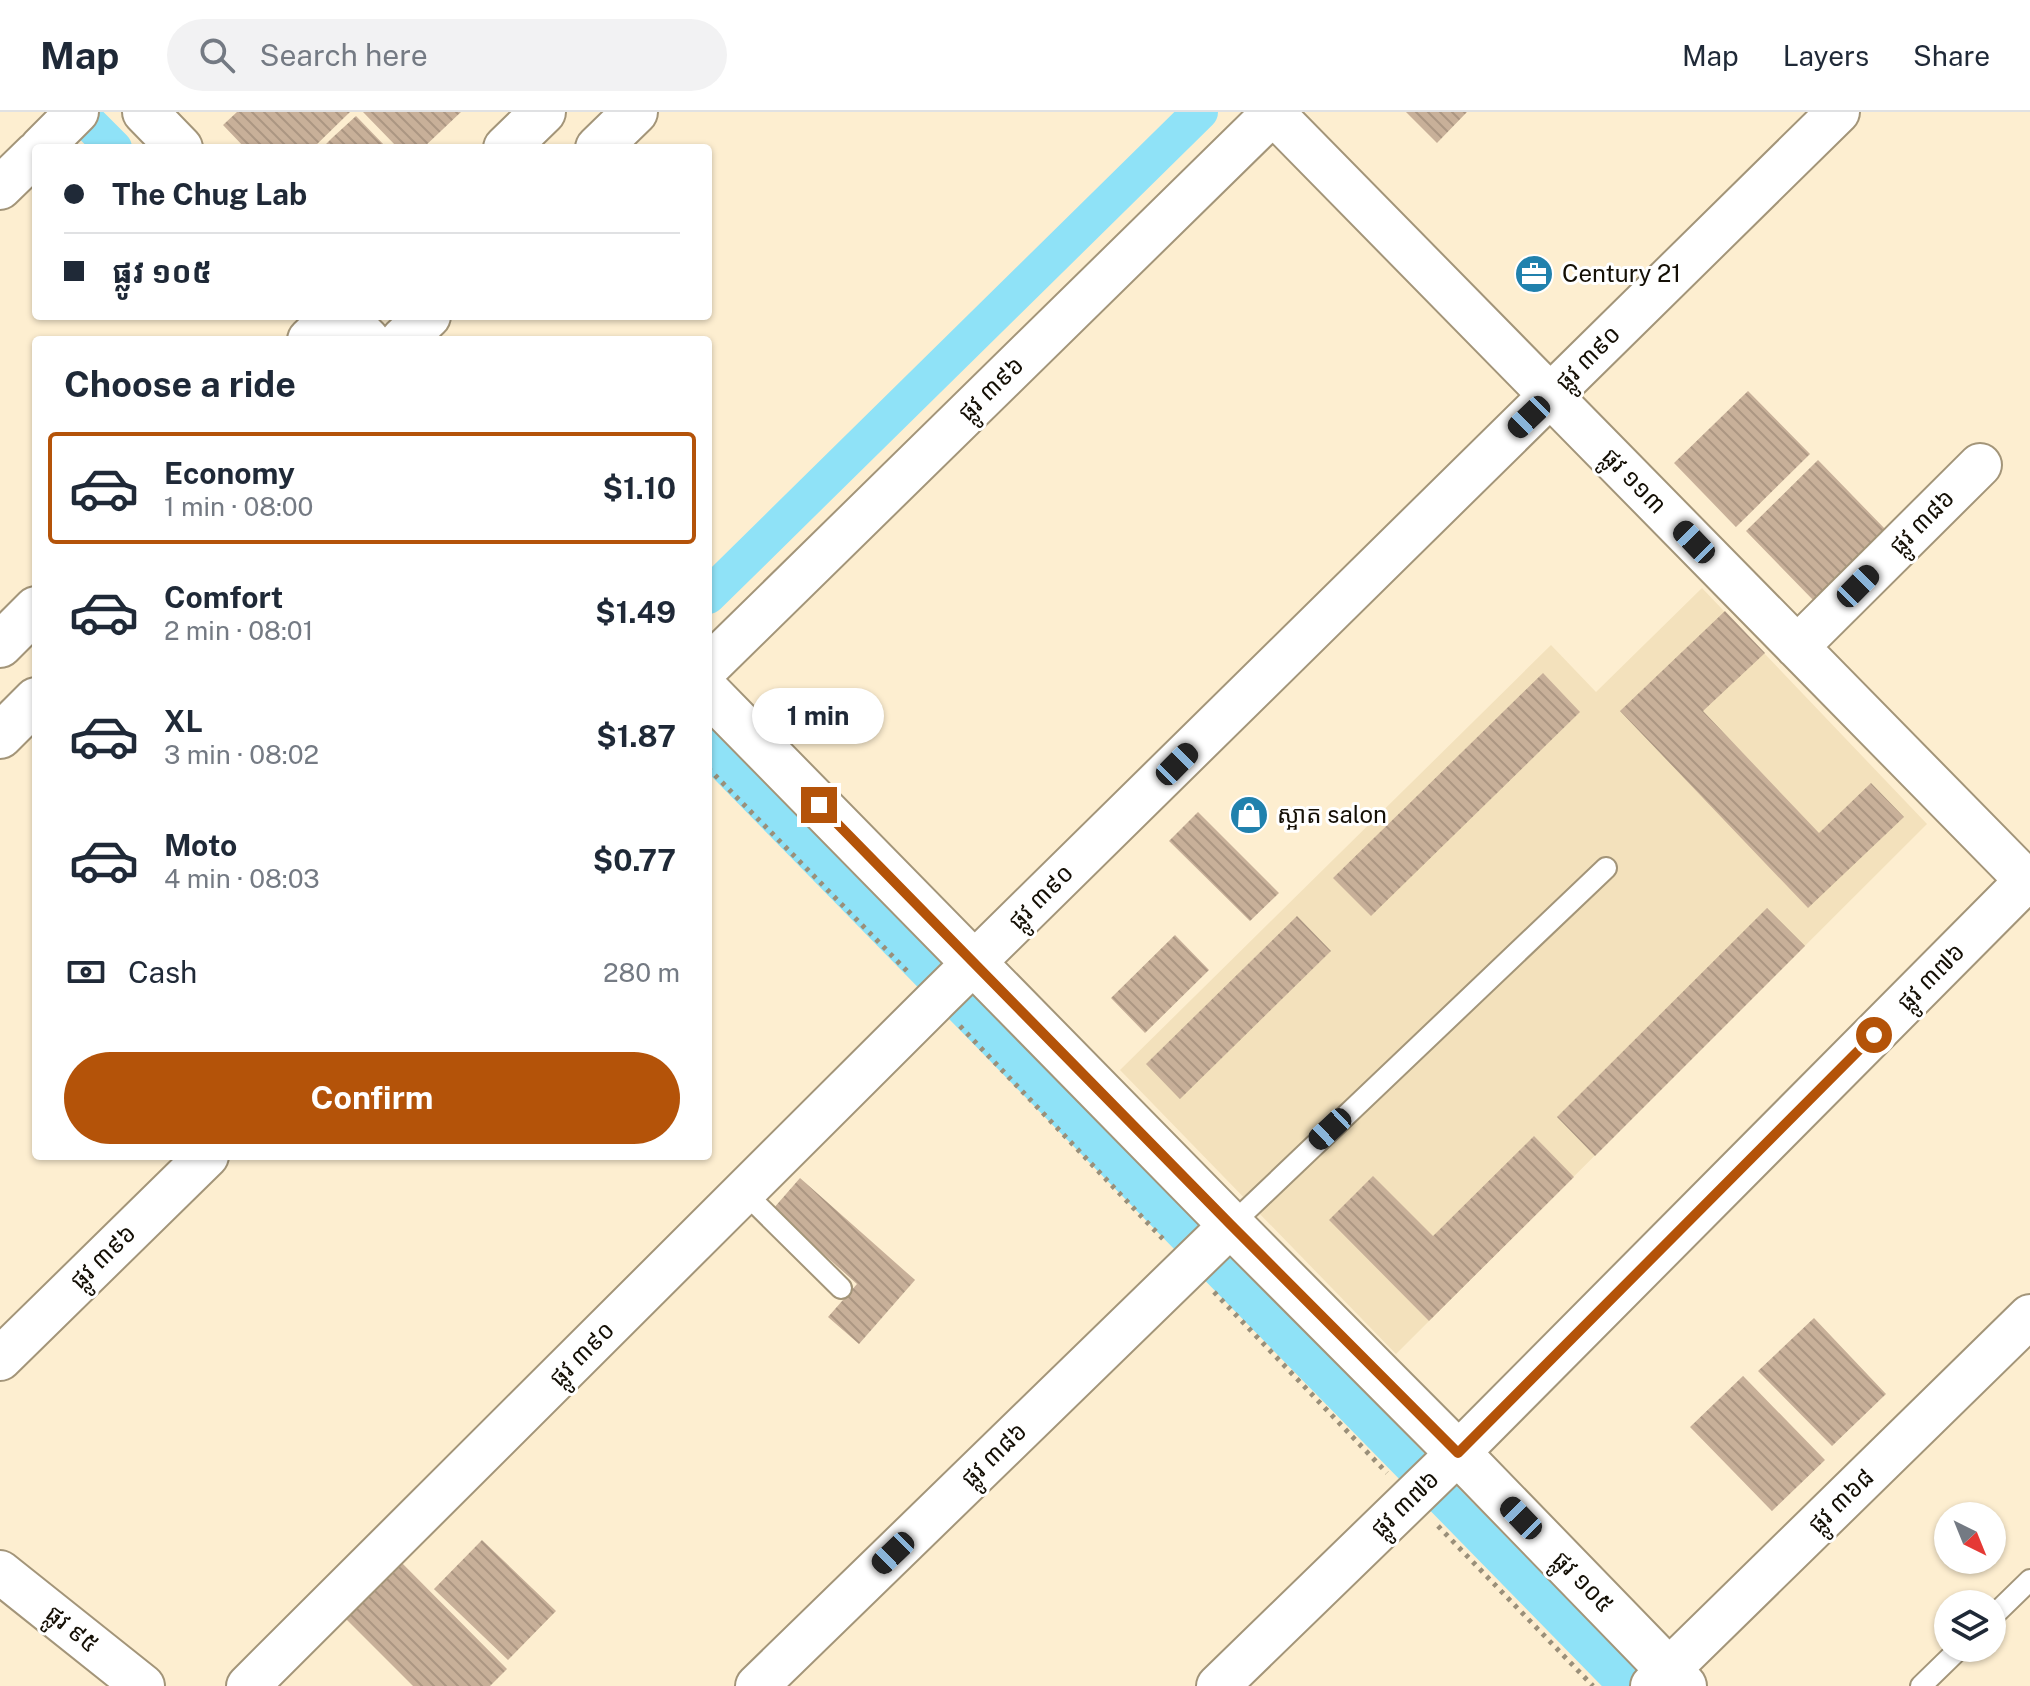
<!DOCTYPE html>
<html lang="en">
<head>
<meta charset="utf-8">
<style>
	:root { --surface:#fff; --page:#f2f2f3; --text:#1f2937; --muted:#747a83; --line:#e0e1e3; --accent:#b45309 }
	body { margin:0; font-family:"Public Sans","Noto Sans Khmer",sans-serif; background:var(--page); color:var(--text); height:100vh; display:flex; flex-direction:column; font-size:30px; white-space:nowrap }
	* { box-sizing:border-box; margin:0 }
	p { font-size:26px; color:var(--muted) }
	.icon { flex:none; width:44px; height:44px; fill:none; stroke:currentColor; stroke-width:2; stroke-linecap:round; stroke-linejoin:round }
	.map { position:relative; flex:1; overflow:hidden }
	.details { position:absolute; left:32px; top:224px; width:680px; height:824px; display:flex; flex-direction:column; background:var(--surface); border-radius:8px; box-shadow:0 2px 6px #0004 }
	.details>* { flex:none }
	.banner { position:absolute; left:32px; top:32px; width:680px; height:176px; border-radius:8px; box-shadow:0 2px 6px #0004; display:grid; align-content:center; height:176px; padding:0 32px; background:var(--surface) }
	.needle { width:52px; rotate:137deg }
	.fabs { position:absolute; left:1934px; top:1390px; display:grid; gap:16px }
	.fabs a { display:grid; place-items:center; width:72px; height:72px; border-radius:50%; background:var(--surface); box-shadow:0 2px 6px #0004; font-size:40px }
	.end { position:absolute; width:36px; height:36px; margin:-18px; border:10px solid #b45309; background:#fff; box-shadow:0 0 0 4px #fff }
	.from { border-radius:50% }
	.bubble { position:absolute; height:56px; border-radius:28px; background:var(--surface); box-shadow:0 2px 6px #0004; font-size:26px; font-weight:700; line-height:56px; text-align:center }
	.car { position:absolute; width:24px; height:48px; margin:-24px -12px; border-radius:10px; box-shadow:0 0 6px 2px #0007; background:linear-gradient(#222 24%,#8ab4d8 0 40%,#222 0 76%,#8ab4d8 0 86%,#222 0) }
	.banner b { display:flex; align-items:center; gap:28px; height:76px; font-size:30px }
	.banner b+b { border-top:2px solid var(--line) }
	.banner i { width:20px; height:20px; background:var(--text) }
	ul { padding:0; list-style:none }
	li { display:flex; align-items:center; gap:24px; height:112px; margin:0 16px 12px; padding:0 16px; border:4px solid transparent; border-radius:8px }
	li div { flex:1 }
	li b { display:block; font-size:30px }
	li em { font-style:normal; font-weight:700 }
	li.on { border-color:var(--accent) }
	li>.icon { width:72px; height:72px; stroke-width:1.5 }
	h2 { padding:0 32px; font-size:36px; line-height:96px }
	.pay { display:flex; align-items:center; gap:20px; height:88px; padding:0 32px; font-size:30px }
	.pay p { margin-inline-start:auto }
	.cta { display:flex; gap:16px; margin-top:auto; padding:16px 32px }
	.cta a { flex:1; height:92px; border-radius:48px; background:var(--accent); color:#fff; font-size:32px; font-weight:700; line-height:92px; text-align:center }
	header { display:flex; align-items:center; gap:48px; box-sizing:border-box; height:112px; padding:0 40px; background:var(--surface); border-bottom:2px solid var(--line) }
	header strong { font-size:38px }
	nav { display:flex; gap:44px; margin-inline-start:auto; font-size:28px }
	.search { width:560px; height:72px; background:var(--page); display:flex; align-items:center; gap:20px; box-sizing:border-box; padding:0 28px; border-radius:44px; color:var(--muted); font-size:30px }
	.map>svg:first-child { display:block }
	.built { fill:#f3e1bc }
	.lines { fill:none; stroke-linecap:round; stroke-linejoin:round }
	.canal { stroke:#8fe2f7; stroke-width:36 }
	.building { fill:url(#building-back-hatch) }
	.lane-casing { stroke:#a39579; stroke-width:24 }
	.street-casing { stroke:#a39579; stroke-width:46 }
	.secondary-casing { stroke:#a39579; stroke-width:48 }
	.path { stroke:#9a8f79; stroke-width:5; stroke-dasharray:4 6; stroke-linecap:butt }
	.lane { stroke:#fff; stroke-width:20 }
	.street { stroke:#fff; stroke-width:42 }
	.secondary { stroke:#fff; stroke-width:44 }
	.route { stroke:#b45309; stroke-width:10 }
	.labels { text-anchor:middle; stroke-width:6; stroke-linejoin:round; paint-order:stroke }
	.poi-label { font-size:24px; fill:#140f05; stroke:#fff; text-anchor:start }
	.street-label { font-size:24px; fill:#140f05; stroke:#fff }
</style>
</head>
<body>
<header>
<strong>Map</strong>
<div class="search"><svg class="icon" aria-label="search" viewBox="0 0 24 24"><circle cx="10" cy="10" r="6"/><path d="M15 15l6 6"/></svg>Search here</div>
<nav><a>Map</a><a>Layers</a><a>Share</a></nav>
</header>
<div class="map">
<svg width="2030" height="1574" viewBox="0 0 2030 1574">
	<defs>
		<pattern id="building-back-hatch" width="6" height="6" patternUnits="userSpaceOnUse" patternTransform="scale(2)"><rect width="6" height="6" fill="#c8b099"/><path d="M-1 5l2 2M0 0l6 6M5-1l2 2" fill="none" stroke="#ab9682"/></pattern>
	</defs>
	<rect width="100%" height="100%" fill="#fdeed0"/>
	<path class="built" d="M1702,476L1927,712L1396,1242L1120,958L1551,533L1596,580Z"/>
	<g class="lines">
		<path class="canal" d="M78,0L114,36
			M708,484L1200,0
			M708,635L1627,1574"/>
	</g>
	<path class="building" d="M237,0H350L313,36H245L223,13Z
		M363,0H461L423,36H398Z
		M1406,0H1467L1437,31Z
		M356,4L387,36H322L332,26Z
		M1748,279L1810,342L1736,415L1674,351Z
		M1818,348L1886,418L1814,489L1746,419Z
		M1725,499L1765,541L1703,599L1819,721L1871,671L1904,705L1808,796L1620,599Z
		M1543,561L1580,600L1371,804L1333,766Z
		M1198,700L1279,781L1250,809L1169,729Z
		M1767,796L1805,834L1595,1044L1557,1005Z
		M1297,804L1331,839L1180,987L1146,952Z
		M1175,823L1209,858L1145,921L1111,886Z
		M1534,1024L1574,1065L1429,1209L1329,1108L1373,1064L1433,1124Z
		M800,1066L915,1168L859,1232L828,1205L857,1172L773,1097Z
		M1814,1206L1886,1282L1832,1334L1758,1259Z
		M1743,1264L1825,1348L1772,1399L1690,1315Z
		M482,1428L556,1499L508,1548L434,1477Z
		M396,1445L507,1557L490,1574H413L340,1501Z"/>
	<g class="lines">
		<g class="lane-casing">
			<path id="lane" d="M744,1080L841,1176
				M1231,1113L1606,756
				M1992,1505L2030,1468
				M1921,1574L1960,1536"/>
		</g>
		<g class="street-casing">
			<path id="street" d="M1272,0L2030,772
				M41,36L77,0
				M0,76L36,41
				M1797,535L1980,353
				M708,555L1274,0
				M0,1247L207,1044
				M0,1460L143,1574
				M248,1574L936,888L1838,0
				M757,1574L1231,1113
				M1218,1574L1458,1341L2030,765
				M1652,1574L2030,1204"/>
		</g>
		<g class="secondary-casing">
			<path id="secondary" d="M145,0L180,36
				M506,36L543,0
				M598,36L635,0
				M343,204L367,228
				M310,228L335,204
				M403,228L428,204
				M0,533L36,497
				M708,580L1231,1113L1458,1341L1684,1574
				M0,624L36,588"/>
		</g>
		<path class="path" d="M708,656L909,861
			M960,914L1163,1127
			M1214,1180L1387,1361
			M1438,1414L1593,1574"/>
		<use href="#lane" class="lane"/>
		<use href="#street" class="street"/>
		<use href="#secondary" class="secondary"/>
	</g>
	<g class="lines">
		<path class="route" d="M819,693L1231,1113L1458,1341L1874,923"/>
	</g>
	<defs>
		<g id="office-disc" transform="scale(2)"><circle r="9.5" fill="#2081ad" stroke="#fff"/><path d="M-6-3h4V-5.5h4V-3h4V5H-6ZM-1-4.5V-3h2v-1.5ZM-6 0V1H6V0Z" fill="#fff"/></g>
		<g id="shop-disc" transform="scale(2)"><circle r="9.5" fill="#2081ad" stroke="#fff"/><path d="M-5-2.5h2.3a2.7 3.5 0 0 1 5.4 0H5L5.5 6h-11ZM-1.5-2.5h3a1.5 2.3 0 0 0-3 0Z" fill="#fff"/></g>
	</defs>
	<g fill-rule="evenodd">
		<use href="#office-disc" x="1534" y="162"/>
		<use href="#shop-disc" x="1249" y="703"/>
	</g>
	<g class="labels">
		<g class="poi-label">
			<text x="1562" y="170">Century 21</text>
			<text x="1277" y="711">ស្អាត salon</text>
		</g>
		<g class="street-label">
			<text transform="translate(1588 246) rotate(-45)" y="8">ផ្លូវ ៣៩០</text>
			<text transform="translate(991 277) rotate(-44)" y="8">ផ្លូវ ៣៩៦</text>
			<text transform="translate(1634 369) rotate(46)" y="8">ផ្លូវ ១១៣</text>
			<text transform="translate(1922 410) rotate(-45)" y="8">ផ្លូវ ៣៨៦</text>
			<text transform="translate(1041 785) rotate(-45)" y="8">ផ្លូវ ៣៩០</text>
			<text transform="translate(1931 865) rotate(-45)" y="8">ផ្លូវ ៣៧៦</text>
			<text transform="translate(103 1145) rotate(-44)" y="8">ផ្លូវ ៣៩៦</text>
			<text transform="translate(582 1242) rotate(-45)" y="8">ផ្លូវ ៣៩០</text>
			<text transform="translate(994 1343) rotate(-44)" y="8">ផ្លូវ ៣៨៦</text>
			<text transform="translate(1841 1389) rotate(-44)" y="8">ផ្លូវ ៣៦៨</text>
			<text transform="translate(1405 1392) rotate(-44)" y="8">ផ្លូវ ៣៧៦</text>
			<text transform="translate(1583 1470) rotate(46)" y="8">ផ្លូវ ១០៥</text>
			<text transform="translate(72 1517) rotate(39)" y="8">ផ្លូវ ៩៥</text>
		</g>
	</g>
</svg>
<div class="fabs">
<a><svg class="needle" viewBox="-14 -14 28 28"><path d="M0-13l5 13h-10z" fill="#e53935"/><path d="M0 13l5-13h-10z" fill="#747a83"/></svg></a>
<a><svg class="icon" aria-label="layers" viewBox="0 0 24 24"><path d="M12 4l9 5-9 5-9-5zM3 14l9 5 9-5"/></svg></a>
</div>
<i class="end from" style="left:1874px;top:923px"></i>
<i class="end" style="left:819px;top:693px"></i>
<div class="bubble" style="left:752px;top:576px;width:132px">1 min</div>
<i class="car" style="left:1529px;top:305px;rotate:226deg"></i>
<i class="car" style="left:1694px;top:430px;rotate:316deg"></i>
<i class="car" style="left:1858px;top:474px;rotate:45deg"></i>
<i class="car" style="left:1177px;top:652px;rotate:45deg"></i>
<i class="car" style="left:1330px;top:1017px;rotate:227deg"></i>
<i class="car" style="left:1521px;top:1406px;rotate:316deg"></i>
<i class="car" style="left:893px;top:1441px;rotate:226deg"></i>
<div class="banner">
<b><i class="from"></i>The Chug Lab</b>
<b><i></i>ផ្លូវ ១០៥</b>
</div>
<section class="details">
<h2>Choose a ride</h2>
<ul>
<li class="on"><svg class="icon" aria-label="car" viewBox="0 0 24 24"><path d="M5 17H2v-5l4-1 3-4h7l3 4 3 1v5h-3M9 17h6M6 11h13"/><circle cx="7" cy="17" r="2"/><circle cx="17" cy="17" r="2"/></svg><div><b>Economy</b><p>1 min · 08:00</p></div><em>$1.10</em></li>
<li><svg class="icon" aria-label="car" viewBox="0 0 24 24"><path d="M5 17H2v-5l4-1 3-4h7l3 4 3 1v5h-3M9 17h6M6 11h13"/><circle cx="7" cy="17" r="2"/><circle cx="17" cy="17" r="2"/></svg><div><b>Comfort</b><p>2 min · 08:01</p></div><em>$1.49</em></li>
<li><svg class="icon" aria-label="car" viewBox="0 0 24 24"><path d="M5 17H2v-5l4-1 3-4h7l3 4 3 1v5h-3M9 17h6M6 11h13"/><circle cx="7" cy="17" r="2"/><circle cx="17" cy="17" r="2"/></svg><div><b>XL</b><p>3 min · 08:02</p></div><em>$1.87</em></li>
<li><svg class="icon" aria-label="car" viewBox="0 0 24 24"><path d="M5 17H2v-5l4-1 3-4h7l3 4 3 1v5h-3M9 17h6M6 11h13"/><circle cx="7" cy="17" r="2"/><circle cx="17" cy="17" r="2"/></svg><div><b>Moto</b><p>4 min · 08:03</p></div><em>$0.77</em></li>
</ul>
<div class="pay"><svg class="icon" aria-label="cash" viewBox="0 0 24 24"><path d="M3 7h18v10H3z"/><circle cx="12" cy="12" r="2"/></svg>Cash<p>280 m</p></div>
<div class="cta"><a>Confirm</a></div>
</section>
</div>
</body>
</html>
